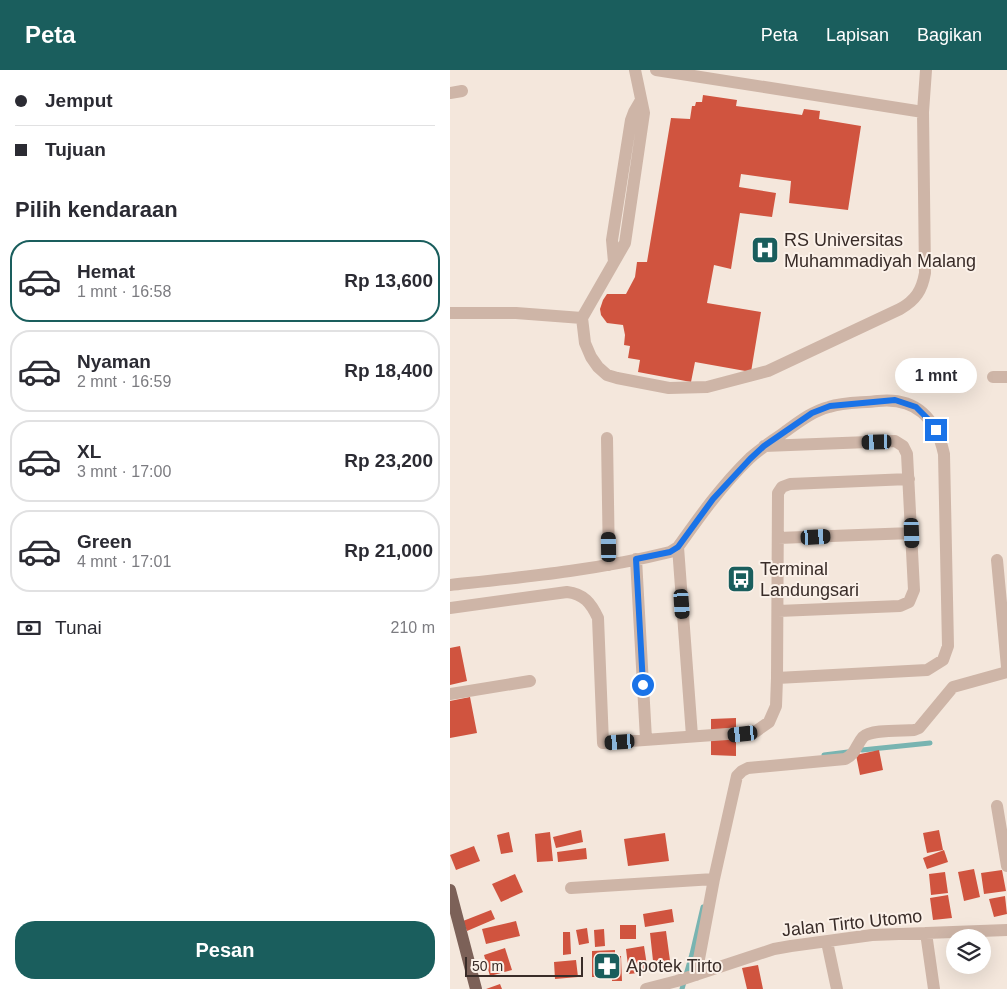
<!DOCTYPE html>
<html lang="id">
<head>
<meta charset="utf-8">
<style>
	:root { --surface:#fff; --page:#f2f2f3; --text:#2b2b33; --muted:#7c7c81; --line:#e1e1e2; --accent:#1a5e5d }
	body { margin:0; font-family:Helvetica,sans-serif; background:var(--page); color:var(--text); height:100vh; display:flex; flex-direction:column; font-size:19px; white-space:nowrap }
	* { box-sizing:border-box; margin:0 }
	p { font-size:16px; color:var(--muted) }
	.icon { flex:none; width:28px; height:28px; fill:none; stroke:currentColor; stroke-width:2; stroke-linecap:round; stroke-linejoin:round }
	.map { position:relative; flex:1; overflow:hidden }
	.drawer { display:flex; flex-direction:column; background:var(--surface); width:450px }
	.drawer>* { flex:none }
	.top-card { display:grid; align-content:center; height:110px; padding:0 15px; background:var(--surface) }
	.fabs { position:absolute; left:496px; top:859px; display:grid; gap:10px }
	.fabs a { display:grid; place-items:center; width:45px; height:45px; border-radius:50%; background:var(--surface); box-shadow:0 5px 20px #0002; font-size:25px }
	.scale { position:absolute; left:15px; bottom:12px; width:118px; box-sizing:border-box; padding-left:5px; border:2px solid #392c28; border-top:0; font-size:14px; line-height:18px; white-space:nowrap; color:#392c28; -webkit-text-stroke:4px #fbf1e9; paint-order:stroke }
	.end { position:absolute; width:22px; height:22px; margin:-11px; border:6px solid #1a73e8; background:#fff; box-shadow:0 0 0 2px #fff }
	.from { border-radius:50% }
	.bubble { position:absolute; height:35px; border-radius:18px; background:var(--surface); box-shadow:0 5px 20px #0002; font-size:16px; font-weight:700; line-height:35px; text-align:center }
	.car { position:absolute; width:15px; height:30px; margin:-15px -8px; border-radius:6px; box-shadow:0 0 4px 1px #0007; background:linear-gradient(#222 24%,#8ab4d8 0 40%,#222 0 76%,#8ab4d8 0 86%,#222 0) }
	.top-card b { display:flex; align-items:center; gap:18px; height:48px; font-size:19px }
	.top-card b+b { border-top:1px solid var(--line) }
	.top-card i { width:12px; height:12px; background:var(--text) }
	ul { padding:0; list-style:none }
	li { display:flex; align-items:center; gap:15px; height:82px; margin:0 10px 8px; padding:0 5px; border:2px solid var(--line); border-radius:20px }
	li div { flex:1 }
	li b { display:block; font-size:19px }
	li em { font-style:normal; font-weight:700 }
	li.active { border-color:var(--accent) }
	li>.icon { width:45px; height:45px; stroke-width:1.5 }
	h2 { padding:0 15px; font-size:22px; line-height:60px }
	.pay { display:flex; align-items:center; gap:12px; height:55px; padding:0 15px; font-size:19px }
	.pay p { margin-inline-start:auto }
	.cta { display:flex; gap:10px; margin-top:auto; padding:10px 15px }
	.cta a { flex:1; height:58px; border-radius:20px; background:var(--accent); color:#fff; font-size:20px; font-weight:700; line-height:58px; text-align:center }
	header { display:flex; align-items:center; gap:30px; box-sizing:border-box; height:70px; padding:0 25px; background:var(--accent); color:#fff }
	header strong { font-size:24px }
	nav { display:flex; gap:28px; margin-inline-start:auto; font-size:18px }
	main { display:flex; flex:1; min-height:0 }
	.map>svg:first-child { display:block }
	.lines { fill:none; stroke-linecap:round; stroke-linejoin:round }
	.stream { stroke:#78b4b1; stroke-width:5 }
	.building { fill:#d0543f }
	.minor { stroke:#ceb5a7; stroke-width:12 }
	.major { stroke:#7c6158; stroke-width:12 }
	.route { stroke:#1a73e8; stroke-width:6 }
	.labels { text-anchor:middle; stroke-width:4; stroke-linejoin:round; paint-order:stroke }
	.poi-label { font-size:18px; fill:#392c28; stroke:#fbf1e9; text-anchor:start }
	.street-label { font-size:18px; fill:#392c28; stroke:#fbf1e9 }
</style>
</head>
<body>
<header>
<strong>Peta</strong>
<nav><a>Peta</a><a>Lapisan</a><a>Bagikan</a></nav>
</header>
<main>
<section class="drawer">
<div class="top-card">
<b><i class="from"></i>Jemput</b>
<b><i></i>Tujuan</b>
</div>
<h2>Pilih kendaraan</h2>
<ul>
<li class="active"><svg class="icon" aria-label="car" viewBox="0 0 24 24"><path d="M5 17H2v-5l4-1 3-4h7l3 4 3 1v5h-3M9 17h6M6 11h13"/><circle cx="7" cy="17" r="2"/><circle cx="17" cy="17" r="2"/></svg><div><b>Hemat</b><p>1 mnt · 16:58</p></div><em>Rp 13,600</em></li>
<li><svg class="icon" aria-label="car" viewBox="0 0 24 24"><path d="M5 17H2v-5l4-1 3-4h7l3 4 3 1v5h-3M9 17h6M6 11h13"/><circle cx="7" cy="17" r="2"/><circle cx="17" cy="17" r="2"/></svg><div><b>Nyaman</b><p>2 mnt · 16:59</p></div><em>Rp 18,400</em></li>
<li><svg class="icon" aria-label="car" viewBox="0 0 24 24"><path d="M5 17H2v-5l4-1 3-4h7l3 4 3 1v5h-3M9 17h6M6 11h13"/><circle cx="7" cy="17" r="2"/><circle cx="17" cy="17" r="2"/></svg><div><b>XL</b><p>3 mnt · 17:00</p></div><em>Rp 23,200</em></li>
<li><svg class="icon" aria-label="car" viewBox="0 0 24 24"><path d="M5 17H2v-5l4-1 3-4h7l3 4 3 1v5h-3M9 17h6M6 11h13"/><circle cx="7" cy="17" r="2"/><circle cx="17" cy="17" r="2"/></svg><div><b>Green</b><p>4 mnt · 17:01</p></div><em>Rp 21,000</em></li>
</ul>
<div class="pay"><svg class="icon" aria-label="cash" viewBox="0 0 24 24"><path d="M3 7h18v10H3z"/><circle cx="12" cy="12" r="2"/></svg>Tunai<p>210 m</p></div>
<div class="cta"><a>Pesan</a></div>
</section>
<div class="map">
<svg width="557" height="919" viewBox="0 0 557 919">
	<rect width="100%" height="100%" fill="#f4e7dc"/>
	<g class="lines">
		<path class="stream" d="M412,680L480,673
			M374,685L398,682
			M232,919L242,884L253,837"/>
	</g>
	<path class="building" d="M253,25L287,30L286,36L352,45L354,39L370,41L369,49L411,56L398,140L339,133L341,111L291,104L289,117L326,123L322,147L290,143L281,199L264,195L257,233L311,242L301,302L245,292L241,312L188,302L190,290L178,288L180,276L174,275L175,265L173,255L157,253L151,245L150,239L153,230L157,224H176L185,207L187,192H197L221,48L240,49L242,36H245L246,32H252Z
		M10,576L17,611L0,615V578Z
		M20,627L27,663L0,668V631Z
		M286,648V686L261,685V649Z
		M429,680L433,700L410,705L406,685Z
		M131,760L133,772L106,778L103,767Z
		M489,760L493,780L477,783L473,763Z
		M59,762L63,782L51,784L47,765Z
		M100,762L103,791L87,792L85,764Z
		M215,763L219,791L178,796L174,769Z
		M24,776L30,791L6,800L0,785Z
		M136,778L137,789L108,792L107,782Z
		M494,780L498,792L477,799L473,788Z
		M524,799L530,827L514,831L508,802Z
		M552,800L556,821L534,824L531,803Z
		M495,802L498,823L481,825L479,804Z
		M65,804L73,822L51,832L42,814Z
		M498,825L502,848L483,850L480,828Z
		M555,826L557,844L544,847L539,829Z
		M222,839L224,852L195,857L193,844Z
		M41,840L45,849L17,861L13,851Z
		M66,851L70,866L36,874L32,859Z
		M170,855H186V869H170Z
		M137,858L139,873L129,875L126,860Z
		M154,859L155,876L145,877L144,860Z
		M216,861L221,898L204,900L200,863Z
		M113,862H120L121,884L113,885Z
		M194,876L198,902L179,904L176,879Z
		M55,878L62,900L40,906L34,885Z
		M165,880V886H171L172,911H162V907H142V881Z
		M126,890L128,907L105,909L104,892Z
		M308,895L313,919H297L292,898Z
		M50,914L52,919H36Z"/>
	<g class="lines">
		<path class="minor" d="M206,0L473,42
			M0,23L12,21
			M164,192L162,170L181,50L184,42L191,30
			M0,243H66L132,248L135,273L141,287L148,297L157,305L167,308L219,318L257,317L318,301L450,239C466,230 472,220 475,203L473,42L476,0
			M132,248L175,173L194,43L185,0
			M543,307H557
			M157,368L159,495
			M314,376L445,371L453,376L457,384L464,520L459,532L450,536L328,541
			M328,468L462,463
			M228,477L242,666
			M186,489L196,669
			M547,490L557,597
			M0,515C74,507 148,500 220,482L228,477C250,446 272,415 300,388C311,378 324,370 336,361C350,351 363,341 379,337C394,332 413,333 428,331C466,327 486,348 494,384L498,576L493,590L477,600L327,608
			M0,538L117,522C134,524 141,533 148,548L153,673L305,662L319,652L326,636L327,608L328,423L332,417L340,414L459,409
			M0,624L80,611
			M547,736L557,796
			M121,818L264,809
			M476,863L484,919
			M377,872L387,919
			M246,905L264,809L287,706L292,701L298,698L395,689C406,684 406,675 413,667C421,659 452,661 464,660L469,658L503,617L557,602
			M196,919L227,911L324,879L341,876L422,865L557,860"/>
		<path class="major" d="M0,820L26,919"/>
	</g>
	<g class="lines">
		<path class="route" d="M193,615L186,489L220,482L228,477L263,429L300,389L314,376L362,343L380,336L445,330L466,337L480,351L486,360"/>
	</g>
	<defs>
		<g id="hospital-square" transform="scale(1.4375)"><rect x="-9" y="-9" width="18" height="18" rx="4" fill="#1a5e5d" stroke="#fbf1e9"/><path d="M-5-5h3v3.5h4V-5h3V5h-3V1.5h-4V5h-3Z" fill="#fff"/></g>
		<g id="bus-square" transform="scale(1.4375)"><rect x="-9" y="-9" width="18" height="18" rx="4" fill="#1a5e5d" stroke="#fbf1e9"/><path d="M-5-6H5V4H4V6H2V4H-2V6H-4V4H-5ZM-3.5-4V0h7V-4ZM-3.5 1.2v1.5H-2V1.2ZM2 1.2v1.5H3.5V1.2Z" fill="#fff"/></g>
		<g id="pharmacy-square" transform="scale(1.4375)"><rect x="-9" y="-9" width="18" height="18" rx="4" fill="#1a5e5d" stroke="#fbf1e9"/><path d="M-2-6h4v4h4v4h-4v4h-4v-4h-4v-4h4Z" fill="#fff"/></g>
	</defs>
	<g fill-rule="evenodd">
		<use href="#hospital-square" x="315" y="180"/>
		<use href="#bus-square" x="291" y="509"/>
		<use href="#pharmacy-square" x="157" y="896"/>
	</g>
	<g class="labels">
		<g class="poi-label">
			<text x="334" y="176">RS Universitas<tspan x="334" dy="21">Muhammadiyah Malang</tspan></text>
			<text x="310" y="505">Terminal<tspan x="310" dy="21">Landungsari</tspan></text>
			<text x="176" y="902">Apotek Tirto</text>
		</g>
		<g class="street-label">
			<text transform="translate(402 853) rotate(-6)" y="6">Jalan Tirto Utomo</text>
		</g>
	</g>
</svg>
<div class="fabs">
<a><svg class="icon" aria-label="layers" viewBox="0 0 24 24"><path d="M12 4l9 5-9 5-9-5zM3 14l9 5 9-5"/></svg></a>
</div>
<div class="scale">50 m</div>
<i class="end from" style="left:193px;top:615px"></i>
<i class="end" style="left:486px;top:360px"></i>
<div class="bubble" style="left:445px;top:288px;width:82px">1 mnt</div>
<i class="car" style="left:427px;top:372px;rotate:268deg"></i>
<i class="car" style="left:462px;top:463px;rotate:178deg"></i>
<i class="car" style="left:366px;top:467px;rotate:87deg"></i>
<i class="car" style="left:159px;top:477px;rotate:359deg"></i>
<i class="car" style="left:232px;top:534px;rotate:176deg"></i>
<i class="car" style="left:293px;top:664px;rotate:264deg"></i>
<i class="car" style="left:170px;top:672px;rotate:266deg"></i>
</div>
</main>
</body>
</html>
